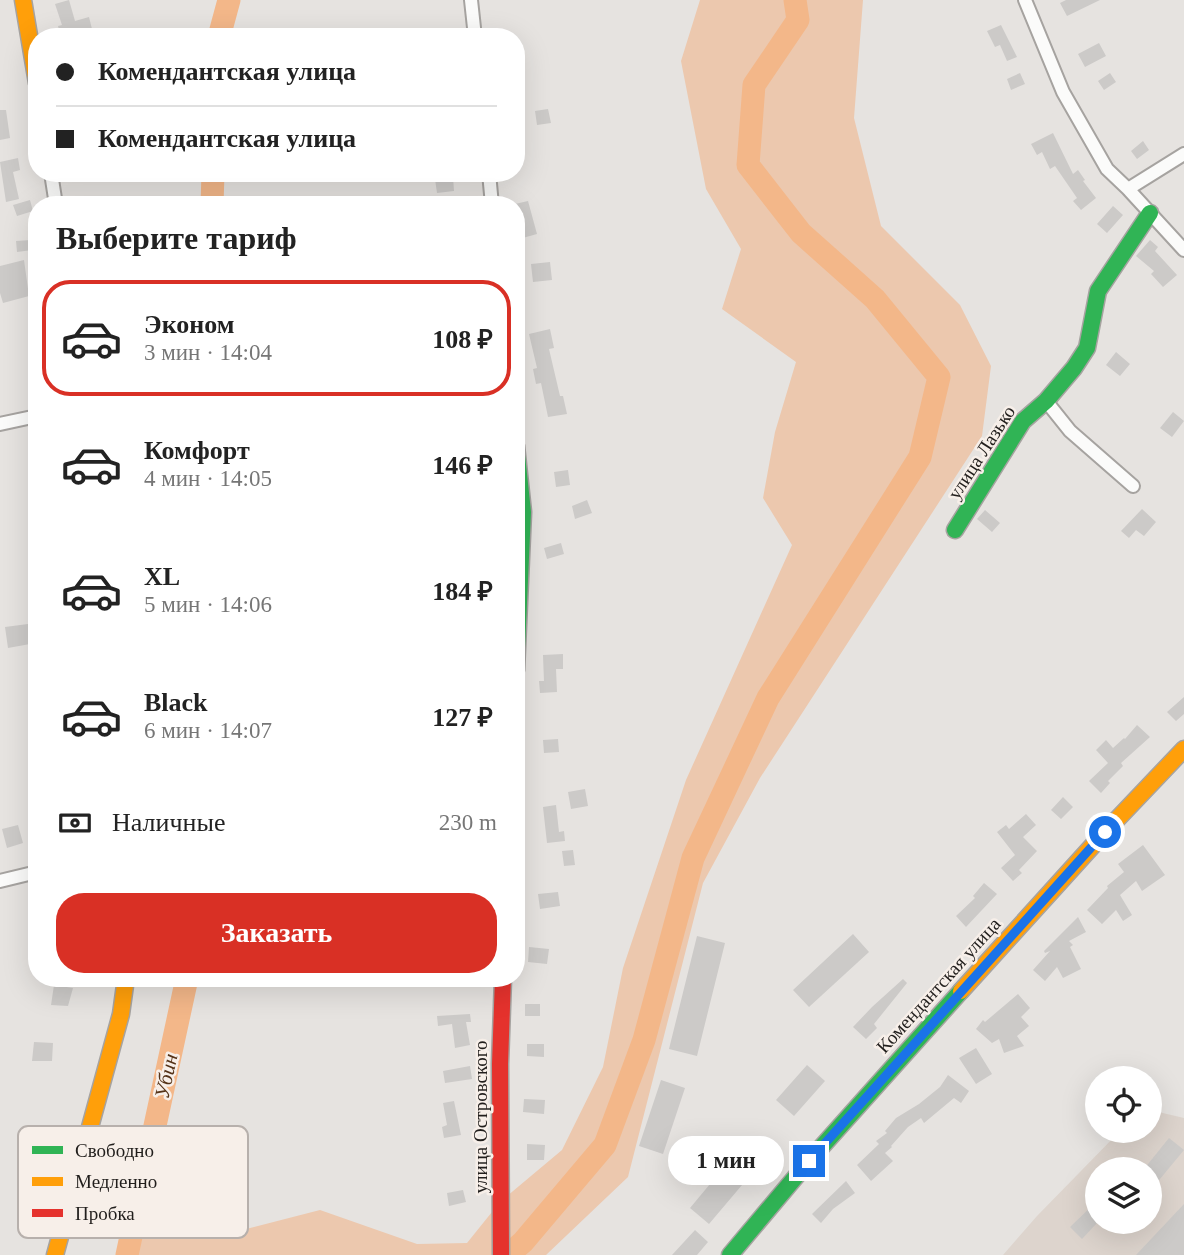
<!DOCTYPE html>
<html lang="ru">
<head>
<meta charset="utf-8">
<style>
	:root { --surface:#fff; --page:#f6f6f6; --text:#222; --muted:#767676; --line:#e0e0e0; --accent:#d93025 }
	body { margin:0; font-family:"Times New Roman",serif; background:var(--page); color:var(--text); height:100vh; display:flex; flex-direction:column; font-size:26px; white-space:nowrap }
	* { box-sizing:border-box; margin:0 }
	p { font-size:23px; color:var(--muted) }
	.icon { flex:none; width:38px; height:38px; fill:none; stroke:currentColor; stroke-width:2; stroke-linecap:round; stroke-linejoin:round }
	.map { position:relative; flex:1; overflow:hidden }
	.side { position:absolute; left:28px; top:196px; width:497px; height:791px; display:flex; flex-direction:column; background:var(--surface); border-radius:28px; box-shadow:0 7px 28px #0002 }
	.side>* { flex:none }
	.banner { position:absolute; left:28px; top:28px; width:497px; height:154px; border-radius:28px; box-shadow:0 7px 28px #0002; display:grid; align-content:center; height:154px; padding:0 28px; background:var(--surface) }
	.fabs { position:absolute; left:1085px; top:1066px; display:grid; gap:14px }
	.fabs a { display:grid; place-items:center; width:77px; height:77px; border-radius:50%; background:var(--surface); box-shadow:0 7px 28px #0002; font-size:35px }
	.end { position:absolute; width:32px; height:32px; margin:-16px; border:9px solid #1a73e8; background:#fff; box-shadow:0 0 0 4px #fff }
	.from { border-radius:50% }
	.bubble { position:absolute; height:49px; border-radius:24px; background:var(--surface); box-shadow:0 7px 28px #0002; font-size:23px; font-weight:700; line-height:49px; text-align:center }
	.banner b { display:flex; align-items:center; gap:24px; height:66px; font-size:26px }
	.banner b+b { border-top:2px solid var(--line) }
	.banner i { width:18px; height:18px; background:var(--text) }
	ul { padding:0; list-style:none }
	li { display:flex; align-items:center; gap:21px; height:116px; margin:0 14px 10px; padding:0 14px; border:4px solid transparent; border-radius:28px }
	li div { flex:1 }
	li b { display:block; font-size:26px }
	li em { font-style:normal; font-weight:700 }
	li.active { border-color:var(--accent) }
	li>.icon { width:63px; height:63px; stroke-width:1.5 }
	h2 { padding:0 28px; font-size:32px; line-height:84px }
	.pay { display:flex; align-items:center; gap:18px; height:77px; padding:0 28px; font-size:26px }
	.pay p { margin-inline-start:auto }
	.action { display:flex; gap:14px; margin-top:auto; padding:14px 28px }
	.action a { flex:1; height:80px; border-radius:28px; background:var(--accent); color:#fff; font-size:28px; font-weight:700; line-height:80px; text-align:center }
	.map>svg:first-child { display:block }
	.built { fill:#ddd4cd; fill-rule:evenodd }
	.green { fill:#ecc8ae }
	.lines { fill:none; stroke-linecap:round; stroke-linejoin:round }
	.river { stroke:#f3b789; stroke-width:23 }
	.building { fill:#cccac8 }
	.street-casing { stroke:#a6a3a0; stroke-width:16 }
	.fast-casing { stroke:#a6a3a0; stroke-width:19 }
	.slow-casing { stroke:#a6a3a0; stroke-width:19 }
	.jam-casing { stroke:#a6a3a0; stroke-width:19 }
	.street { stroke:#fbfbfa; stroke-width:12 }
	.fast { stroke:#30b455; stroke-width:16 }
	.slow { stroke:#ff9f0a; stroke-width:16 }
	.jam { stroke:#e5322d; stroke-width:16 }
	.route { stroke:#1a73e8; stroke-width:9 }
	.labels { text-anchor:middle; stroke-width:5; stroke-linejoin:round; paint-order:stroke }
	.street-label { font-size:19px; fill:#211e1c; stroke:#f7efe9 }
	.water-label { font-size:21px; font-style:italic; fill:#553318; stroke:#f7efe9 }
	.key { fill:#f7efe9; stroke:#b7b0ac; stroke-width:2 }
	.key-label { font-size:19px; fill:#211e1c }
</style>
</head>
<body>
<div class="map">
<svg width="1184" height="1255" viewBox="0 0 1184 1255">
	<rect width="100%" height="100%" fill="#e6e3e0"/>
	<path class="built" d="M1150,1110L1184,1118V1255H1003L1037,1216L1120,1131L1150,1130ZM1097,1169H1150V1222H1097Z"/>
	<path class="green" d="M700,0H863L854,118L881,226L960,305L991,366L982,436L760,778L703,883L628,1177L546,1255H127L133,1224L238,1231L320,1210L417,1244L467,1243L500,1202L562,1150L603,1067L623,968L686,780L792,545L763,498L775,432L796,362L722,309L741,249L706,189L681,61Z"/>
	<g class="lines">
		<path class="river" d="M219,37L229,0
			M212,205L213,173
			M127,1255L187,978
			M508,1255L523,1242L605,1145L644,1040L693,858L768,698L920,457L939,377L875,299L801,233L748,165L754,85L798,20L795,0"/>
	</g>
	<path class="building" d="M69,0L75,21L89,17L94,37H61L58,26L62,25L55,4Z
		M1066,0H1100L1067,16L1060,3Z
		M1001,25L1017,57L1007,61L1000,45L995,47L987,31Z
		M1099,43L1106,56L1085,67L1078,54Z
		M1020,73L1025,84L1011,90L1007,79Z
		M1110,73L1116,82L1104,90L1098,81Z
		M548,109L551,123L537,125L535,111Z
		M0,110H6L10,138L0,140Z
		M1053,133L1073,174L1078,170L1085,180L1083,181L1096,198L1081,210L1073,201L1077,198L1055,166L1050,169L1042,152L1037,155L1031,144Z
		M1143,141L1149,150L1137,159L1131,151Z
		M18,158L20,170L13,172L19,199L6,202L0,162Z
		M453,177L454,191L437,193L435,179Z
		M30,200L33,211L17,216L13,205Z
		M528,201L537,234L519,239L516,223L520,222L515,204Z
		M1113,206L1123,215L1107,233L1097,224Z
		M31,240L32,250L17,252L16,241Z
		M1150,240L1158,247L1155,251L1177,275L1163,287L1151,274L1154,271L1136,256Z
		M24,260L29,296L3,303L0,293V266Z
		M550,262L552,280L533,282L531,264Z
		M550,329L554,348L549,349L560,396H563L567,414L548,417L541,383L536,384L533,369L537,368L529,334Z
		M1116,352L1130,364L1120,376L1106,365Z
		M1173,412L1184,421L1172,437L1160,428Z
		M568,470L570,485L556,487L554,472Z
		M587,500L592,513L575,519L572,506Z
		M1142,509L1156,522L1144,536L1136,530L1129,538L1121,531Z
		M985,510L1000,523L992,532L977,519Z
		M561,543L564,554L547,559L544,548Z
		M28,624L30,644L8,648L5,627Z
		M563,654V669H556L557,692L540,693L539,681H544L543,655Z
		M1184,697V714L1176,721L1167,712Z
		M1137,725L1150,737L1121,763L1123,766L1108,781L1110,783L1101,793L1089,781L1108,763L1096,750L1106,740L1113,748L1124,738L1125,739Z
		M558,739L559,752L544,753L543,740Z
		M585,789L588,806L571,809L568,792Z
		M1063,797L1073,807L1061,819L1051,810Z
		M556,805L559,832L564,831L565,841L547,843L543,807Z
		M1026,814L1036,825L1023,837L1037,851L1019,870L1022,873L1013,881L1001,868L1015,855L997,832L1006,825L1009,829Z
		M18,825L23,843L7,848L2,829Z
		M1143,845L1165,875L1142,891L1136,881L1120,895L1132,915L1123,921L1116,910L1102,924L1087,910L1108,888L1107,886L1124,872L1118,864Z
		M573,850L575,865L564,866L562,851Z
		M984,883L997,894L966,927L956,916L975,898L973,896Z
		M558,892L560,906L540,909L538,894Z
		M1078,917L1086,932L1069,941L1073,945L1070,947L1081,969L1063,978L1057,967L1045,981L1033,970L1050,951L1045,953L1044,951Z
		M853,934L869,952L809,1007L793,990Z
		M697,936L725,943L697,1056L669,1049Z
		M529,947L549,949L547,964L528,962Z
		M903,979L907,983L874,1024L877,1028L866,1039L853,1027L872,1007Z
		M54,985L73,988L68,1006L51,1005Z
		M1018,994L1030,1008L1021,1017L1029,1026L1017,1036L1024,1046L1004,1053L999,1039L992,1043L976,1029L983,1020L985,1022Z
		M525,1004H540V1016H525Z
		M470,1014L471,1022H466L470,1045L455,1048L452,1024L438,1026L437,1016Z
		M34,1042L53,1043L52,1061H32Z
		M527,1044H544V1057L527,1056Z
		M976,1048L992,1074L976,1084L959,1058Z
		M807,1065L825,1081L794,1116L776,1100Z
		M470,1066L472,1079L445,1083L443,1071Z
		M948,1075L969,1091L961,1103L954,1098L924,1123L921,1118L908,1127L891,1146L892,1147L885,1153L893,1161L871,1181L857,1165L879,1144L876,1141L887,1133L885,1131L896,1118L919,1104L940,1087Z
		M661,1080L685,1088L663,1154L639,1146Z
		M524,1099L545,1100L544,1114L523,1112Z
		M454,1101L461,1135L444,1138L442,1127L447,1125L443,1103Z
		M750,1136L770,1152L709,1224L690,1208Z
		M1169,1138L1184,1150L1155,1185L1150,1181V1169H1144Z
		M527,1144L545,1145L544,1160H527Z
		M846,1181L855,1193L833,1209L821,1223L812,1214Z
		M463,1190L466,1202L449,1206L447,1193Z
		M1097,1201V1223L1082,1239L1070,1227Z
		M1184,1204V1255H1136Z
		M695,1230L708,1242L697,1255H672Z"/>
	<g class="lines">
		<g class="street-casing">
			<path id="street" d="M471,0L475,37
				M1025,0L1063,92L1107,169L1128,189L1184,250
				M51,173L56,205
				M489,173L492,205
				M1128,189L1184,154
				M1046,401L1070,431L1133,486
				M0,424L37,416
				M0,881L37,872"/>
		</g>
		<g class="fast-casing">
			<path id="fast" d="M516,446L523,512L516,670
				M955,530L1023,421L1046,401L1074,368L1087,348L1098,291L1150,213
				M730,1255L809,1161L961,991"/>
		</g>
		<g class="slow-casing">
			<path id="slow" d="M23,0L37,83
				M961,991L1105,832L1184,749
				M55,1255L121,1014L126,978"/>
		</g>
		<g class="jam-casing">
			<path id="jam" d="M501,1255L500,1064L503,978"/>
		</g>
		<use href="#street" class="street"/>
		<use href="#fast" class="fast"/>
		<use href="#slow" class="slow"/>
		<use href="#jam" class="jam"/>
	</g>
	<g class="lines">
		<path class="route" d="M809,1161L1105,832"/>
	</g>
	<g class="labels">
		<g class="street-label">
			<text transform="translate(981 452) rotate(-57)" y="7">улица Лазько</text>
			<text transform="translate(938 985) rotate(-48)" y="7">Комендантская улица</text>
			<text transform="translate(480 1117) rotate(-90)" y="7">улица Островского</text>
		</g>
		<g class="water-label">
			<text transform="translate(166 1076) rotate(-78)" y="7">Убин</text>
		</g>
	</g>
	<rect x="18" y="1126" width="230" height="112" rx="10" class="key"/>
	<rect x="32" y="1146" width="31" height="8" fill="#30b455"/>
	<rect x="32" y="1177" width="31" height="9" fill="#ff9f0a"/>
	<rect x="32" y="1209" width="31" height="8" fill="#e5322d"/>
	<g class="key-label">
		<text x="75" y="1157">Свободно</text>
		<text x="75" y="1188">Медленно</text>
		<text x="75" y="1220">Пробка</text>
	</g>
</svg>
<div class="fabs">
<a><svg class="icon" aria-label="locate" viewBox="0 0 24 24"><circle cx="12" cy="12" r="6"/><path d="M12 2v4M12 18v4M2 12h4M18 12h4"/></svg></a>
<a><svg class="icon" aria-label="layers" viewBox="0 0 24 24"><path d="M12 4l9 5-9 5-9-5zM3 14l9 5 9-5"/></svg></a>
</div>
<i class="end from" style="left:1105px;top:832px"></i>
<i class="end" style="left:809px;top:1161px"></i>
<div class="bubble" style="left:668px;top:1136px;width:116px">1 мин</div>
<div class="banner">
<b><i class="from"></i>Комендантская улица</b>
<b><i></i>Комендантская улица</b>
</div>
<section class="side">
<h2>Выберите тариф</h2>
<ul>
<li class="active"><svg class="icon" aria-label="car" viewBox="0 0 24 24"><path d="M5 17H2v-5l4-1 3-4h7l3 4 3 1v5h-3M9 17h6M6 11h13"/><circle cx="7" cy="17" r="2"/><circle cx="17" cy="17" r="2"/></svg><div><b>Эконом</b><p>3 мин · 14:04</p></div><em>108 ₽</em></li>
<li><svg class="icon" aria-label="car" viewBox="0 0 24 24"><path d="M5 17H2v-5l4-1 3-4h7l3 4 3 1v5h-3M9 17h6M6 11h13"/><circle cx="7" cy="17" r="2"/><circle cx="17" cy="17" r="2"/></svg><div><b>Комфорт</b><p>4 мин · 14:05</p></div><em>146 ₽</em></li>
<li><svg class="icon" aria-label="car" viewBox="0 0 24 24"><path d="M5 17H2v-5l4-1 3-4h7l3 4 3 1v5h-3M9 17h6M6 11h13"/><circle cx="7" cy="17" r="2"/><circle cx="17" cy="17" r="2"/></svg><div><b>XL</b><p>5 мин · 14:06</p></div><em>184 ₽</em></li>
<li><svg class="icon" aria-label="car" viewBox="0 0 24 24"><path d="M5 17H2v-5l4-1 3-4h7l3 4 3 1v5h-3M9 17h6M6 11h13"/><circle cx="7" cy="17" r="2"/><circle cx="17" cy="17" r="2"/></svg><div><b>Black</b><p>6 мин · 14:07</p></div><em>127 ₽</em></li>
</ul>
<div class="pay"><svg class="icon" aria-label="cash" viewBox="0 0 24 24"><path d="M3 7h18v10H3z"/><circle cx="12" cy="12" r="2"/></svg>Наличные<p>230 m</p></div>
<div class="action"><a>Заказать</a></div>
</section>
</div>
</body>
</html>
